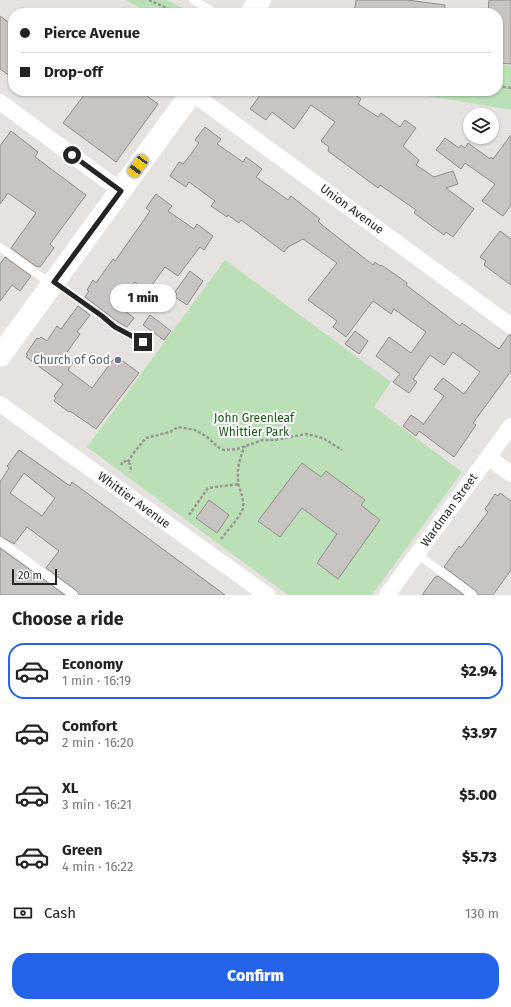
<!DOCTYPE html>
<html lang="en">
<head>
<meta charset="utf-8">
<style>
	:root { --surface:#fff; --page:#f6f6f6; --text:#222; --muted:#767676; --line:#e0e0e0; --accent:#2563eb }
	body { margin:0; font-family:"Fira Sans",sans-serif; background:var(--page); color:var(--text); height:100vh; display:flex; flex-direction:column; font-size:15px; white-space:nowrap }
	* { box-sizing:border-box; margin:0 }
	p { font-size:13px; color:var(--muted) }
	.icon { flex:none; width:22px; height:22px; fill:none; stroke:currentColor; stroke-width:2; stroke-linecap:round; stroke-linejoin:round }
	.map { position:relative; height:595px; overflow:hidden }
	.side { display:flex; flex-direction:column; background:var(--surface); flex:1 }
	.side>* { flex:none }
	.banner { position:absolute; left:8px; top:8px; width:495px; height:88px; border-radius:16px; box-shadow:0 1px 3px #0004; display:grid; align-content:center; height:88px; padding:0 12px; background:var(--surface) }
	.controls { position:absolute; left:463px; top:108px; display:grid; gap:8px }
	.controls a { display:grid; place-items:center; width:36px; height:36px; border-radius:50%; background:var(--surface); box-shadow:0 1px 3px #0004; font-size:20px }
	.scale { position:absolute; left:12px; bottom:10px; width:45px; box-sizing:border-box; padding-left:4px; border:2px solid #262423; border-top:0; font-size:11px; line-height:14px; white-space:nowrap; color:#262423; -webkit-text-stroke:3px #fff; paint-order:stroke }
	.end { position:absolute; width:18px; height:18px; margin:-9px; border:5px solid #262423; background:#fff; box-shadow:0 0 0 2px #fff }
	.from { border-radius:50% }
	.bubble { position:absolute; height:28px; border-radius:14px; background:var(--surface); box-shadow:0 1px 3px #0004; font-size:13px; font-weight:800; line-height:28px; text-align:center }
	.car { position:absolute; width:12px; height:24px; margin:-12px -6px; border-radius:5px; box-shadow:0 0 3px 1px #0007; background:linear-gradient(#f5c518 24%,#345 0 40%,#f5c518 0 76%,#345 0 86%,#f5c518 0) }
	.banner b { display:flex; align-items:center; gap:14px; height:38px; font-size:15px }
	.banner b+b { border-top:1px solid var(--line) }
	.banner i { width:10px; height:10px; background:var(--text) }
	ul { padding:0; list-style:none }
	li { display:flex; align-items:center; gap:12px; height:56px; margin:0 8px 6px; padding:0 4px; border:2px solid transparent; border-radius:16px }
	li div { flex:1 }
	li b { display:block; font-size:15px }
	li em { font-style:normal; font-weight:800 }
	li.active { border-color:var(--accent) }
	li>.icon { width:36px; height:36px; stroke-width:1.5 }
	h2 { padding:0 12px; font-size:18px; line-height:48px }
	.pay { display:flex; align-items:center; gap:10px; height:44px; padding:0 12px; font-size:15px }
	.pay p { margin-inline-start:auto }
	.action { display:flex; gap:8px; margin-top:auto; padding:8px 12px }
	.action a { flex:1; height:46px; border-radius:16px; background:var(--accent); color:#fff; font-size:16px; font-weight:800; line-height:46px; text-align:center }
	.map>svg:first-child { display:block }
	.green { fill:#bbe0b7 }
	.building { fill:#c8c4c2; stroke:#908c8a; fill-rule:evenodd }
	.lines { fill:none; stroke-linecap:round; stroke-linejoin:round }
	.path { stroke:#999694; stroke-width:2.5; stroke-dasharray:3 2; stroke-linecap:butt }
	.lane { stroke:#fff; stroke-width:8 }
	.street { stroke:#fff; stroke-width:16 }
	.secondary { stroke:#fff; stroke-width:22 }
	.route { stroke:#262423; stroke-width:5 }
	.worship-dot { fill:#6b7280; stroke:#fff; stroke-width:1.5 }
	.labels { text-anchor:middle; stroke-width:4; stroke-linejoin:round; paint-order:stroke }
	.street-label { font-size:12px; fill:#262423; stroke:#fff }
	.worship-label { font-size:12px; fill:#5b616d; stroke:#fff; text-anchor:end }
	.park-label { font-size:12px; fill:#1a5718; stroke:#fff }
</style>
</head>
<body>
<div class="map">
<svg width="511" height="595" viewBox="0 0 511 595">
	<rect width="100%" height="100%" fill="#e6e2e0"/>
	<path class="green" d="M125,0H167L192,13H150Z
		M498,64L511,66V110L399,91H498Z
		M225,260L391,382L374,407L462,472L372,595H288L87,447Z"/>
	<path class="building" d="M356,0H407L445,5V13H354Z
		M489,0H511V64L498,63L500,34H498V13H488Z
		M0,16L13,26V78L0,69Z
		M87,91H150L147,96L158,104L116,162L63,123Z
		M263,91H350L361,99L358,104L378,117L381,113L400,127L405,120L416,128L403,146L419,160L416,165L434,177L453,171L458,184L446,188L474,209L453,237L446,232L444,235L414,213L416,210L380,185L378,188L328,151L329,147L321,141L335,122L311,105L294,129L272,112L266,120L250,109Z
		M205,127L221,139L217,144L243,162L246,157L262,169L256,177L288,200L291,196L320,219L318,221L322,225L373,265L375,262L380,266L381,265L396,275L407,283L406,285L410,288L460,326L462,323L499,349L509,335H511V371L473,423L476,425L454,457L419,431L416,436L403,426L411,415L424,424L423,425L444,396L434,389L443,378L464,394L480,372L453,352L444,365L430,355L413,379L417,382L409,393L393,382L400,374L376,356L389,337L411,353L426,332L394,309L391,314L373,301L346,337L333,327L337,321L308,300L337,263L303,239L288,247L284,252L241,220L239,223L228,215L227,217L211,206L215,201L189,182L186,187L170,176L179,162L183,164L191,154L199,143L195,140Z
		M11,131L38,152L35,157L86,195L50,244L54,248L40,267L38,266L37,267L11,248L36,213L8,193L0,204V146Z
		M511,135V205L503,216L482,201L495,184L465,163L461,169L436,150L445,138L459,148L461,145L465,148L468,143L490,159L491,157L493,159Z
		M156,194L172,206L168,211L194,229L197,224L213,236L204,250L200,247L178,276L165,267L147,292L135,282L118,306L134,318L127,327L118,322L85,297L89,291L87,290L93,280L96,283L113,259L115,261L144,220L150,211L146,208Z
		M500,231L511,239V285L484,265L486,261L480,257Z
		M5,257L31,276L20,291L12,285L0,301V264Z
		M190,271L203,281L187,305L175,297L177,294L175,292Z
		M78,306L90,315L77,332L80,334L65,355L74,361L68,370L92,388L116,356L139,373L96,429L70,411L69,412L54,401L56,398L54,396L63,384L26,357L28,355L26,354L37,338L39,339L41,337L47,341L57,326L61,329Z
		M150,315L171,331L164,340L143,325Z
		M355,331L368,341L359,354L345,344Z
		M19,450L70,486L72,482L225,595H79L77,591L46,568L59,551L27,527L14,544L0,536V482L9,468L7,466ZM24,473L55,498L42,516L10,493Z
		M302,463L321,477L326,471L365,500L361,505L380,520L338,579L317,563L337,534L302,508L280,537L258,521Z
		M500,493L511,501V570L493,595H478L476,591L444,567L459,546L461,548L488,512L485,509L495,494L498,496Z
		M209,500L229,515L217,533L196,518Z
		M0,548L65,595H0Z
		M438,576L464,595H422L435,577H436Z"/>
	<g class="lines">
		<path class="path" d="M149,0L177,13
			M498,86L511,88
			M128,462L135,451L146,438L170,432L178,427L195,430L206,436L218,447L224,450L237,449L263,440H275L306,434L323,438L342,450
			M121,465L123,461C130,461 132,466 130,472
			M189,515L208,488L239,484
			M221,539C226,532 241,516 243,508C244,500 241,493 239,486C236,472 239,459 245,446"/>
		<path class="lane" d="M193,0L216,13
			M0,247L51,284
			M55,282L103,317L115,327L143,342
			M0,541L74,595
			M417,554L473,595"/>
		<path class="street" d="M192,93L511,326
			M0,102L121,191
			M0,404L267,595
			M488,457L511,474
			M387,595L511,426"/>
		<path class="secondary" d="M251,13L260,0
			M0,356L193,91"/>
	</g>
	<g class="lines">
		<path class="route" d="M72,155L121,191L54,282L102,316L115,327L143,342"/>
	</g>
	<circle class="worship-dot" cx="118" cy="360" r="4"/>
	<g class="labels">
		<g class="street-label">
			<text transform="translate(352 209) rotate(36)" y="4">Union Avenue</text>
			<text transform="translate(134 500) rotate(36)" y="4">Whittier Avenue</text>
			<text transform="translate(449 510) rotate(-54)" y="4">Wardman Street</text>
		</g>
		<g class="worship-label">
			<text x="110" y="364">Church of God</text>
		</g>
		<g class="park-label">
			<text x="254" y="422">John Greenleaf<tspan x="254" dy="14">Whittier Park</tspan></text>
		</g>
	</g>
</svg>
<div class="controls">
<a><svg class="icon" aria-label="layers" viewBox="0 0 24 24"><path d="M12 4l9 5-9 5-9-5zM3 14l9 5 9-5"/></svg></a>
</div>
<div class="scale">20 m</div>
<i class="end from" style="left:72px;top:155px"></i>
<i class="end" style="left:143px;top:342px"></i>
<div class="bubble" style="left:110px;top:284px;width:66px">1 min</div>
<i class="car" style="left:138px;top:166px;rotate:216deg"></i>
<div class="banner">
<b><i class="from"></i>Pierce Avenue</b>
<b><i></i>Drop-off</b>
</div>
</div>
<section class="side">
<h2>Choose a ride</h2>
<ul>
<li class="active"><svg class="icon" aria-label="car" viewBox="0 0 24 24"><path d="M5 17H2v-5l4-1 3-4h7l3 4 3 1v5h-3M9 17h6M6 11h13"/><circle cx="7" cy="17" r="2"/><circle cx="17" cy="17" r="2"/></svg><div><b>Economy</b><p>1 min · 16:19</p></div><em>$2.94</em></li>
<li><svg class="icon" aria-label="car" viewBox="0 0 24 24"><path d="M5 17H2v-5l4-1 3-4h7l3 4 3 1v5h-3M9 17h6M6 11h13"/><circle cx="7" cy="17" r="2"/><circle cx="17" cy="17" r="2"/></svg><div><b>Comfort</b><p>2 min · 16:20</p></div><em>$3.97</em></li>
<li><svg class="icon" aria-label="car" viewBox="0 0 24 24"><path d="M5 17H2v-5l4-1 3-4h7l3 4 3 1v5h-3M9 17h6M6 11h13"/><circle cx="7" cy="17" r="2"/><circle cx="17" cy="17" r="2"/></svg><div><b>XL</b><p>3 min · 16:21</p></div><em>$5.00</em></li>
<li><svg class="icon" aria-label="car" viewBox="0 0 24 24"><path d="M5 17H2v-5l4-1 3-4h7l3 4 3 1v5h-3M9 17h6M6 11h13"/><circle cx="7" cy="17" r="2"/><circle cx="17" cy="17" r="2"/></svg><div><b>Green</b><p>4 min · 16:22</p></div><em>$5.73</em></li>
</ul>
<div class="pay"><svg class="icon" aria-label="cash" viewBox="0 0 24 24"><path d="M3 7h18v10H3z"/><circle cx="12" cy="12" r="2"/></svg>Cash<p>130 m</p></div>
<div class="action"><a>Confirm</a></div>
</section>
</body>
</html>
